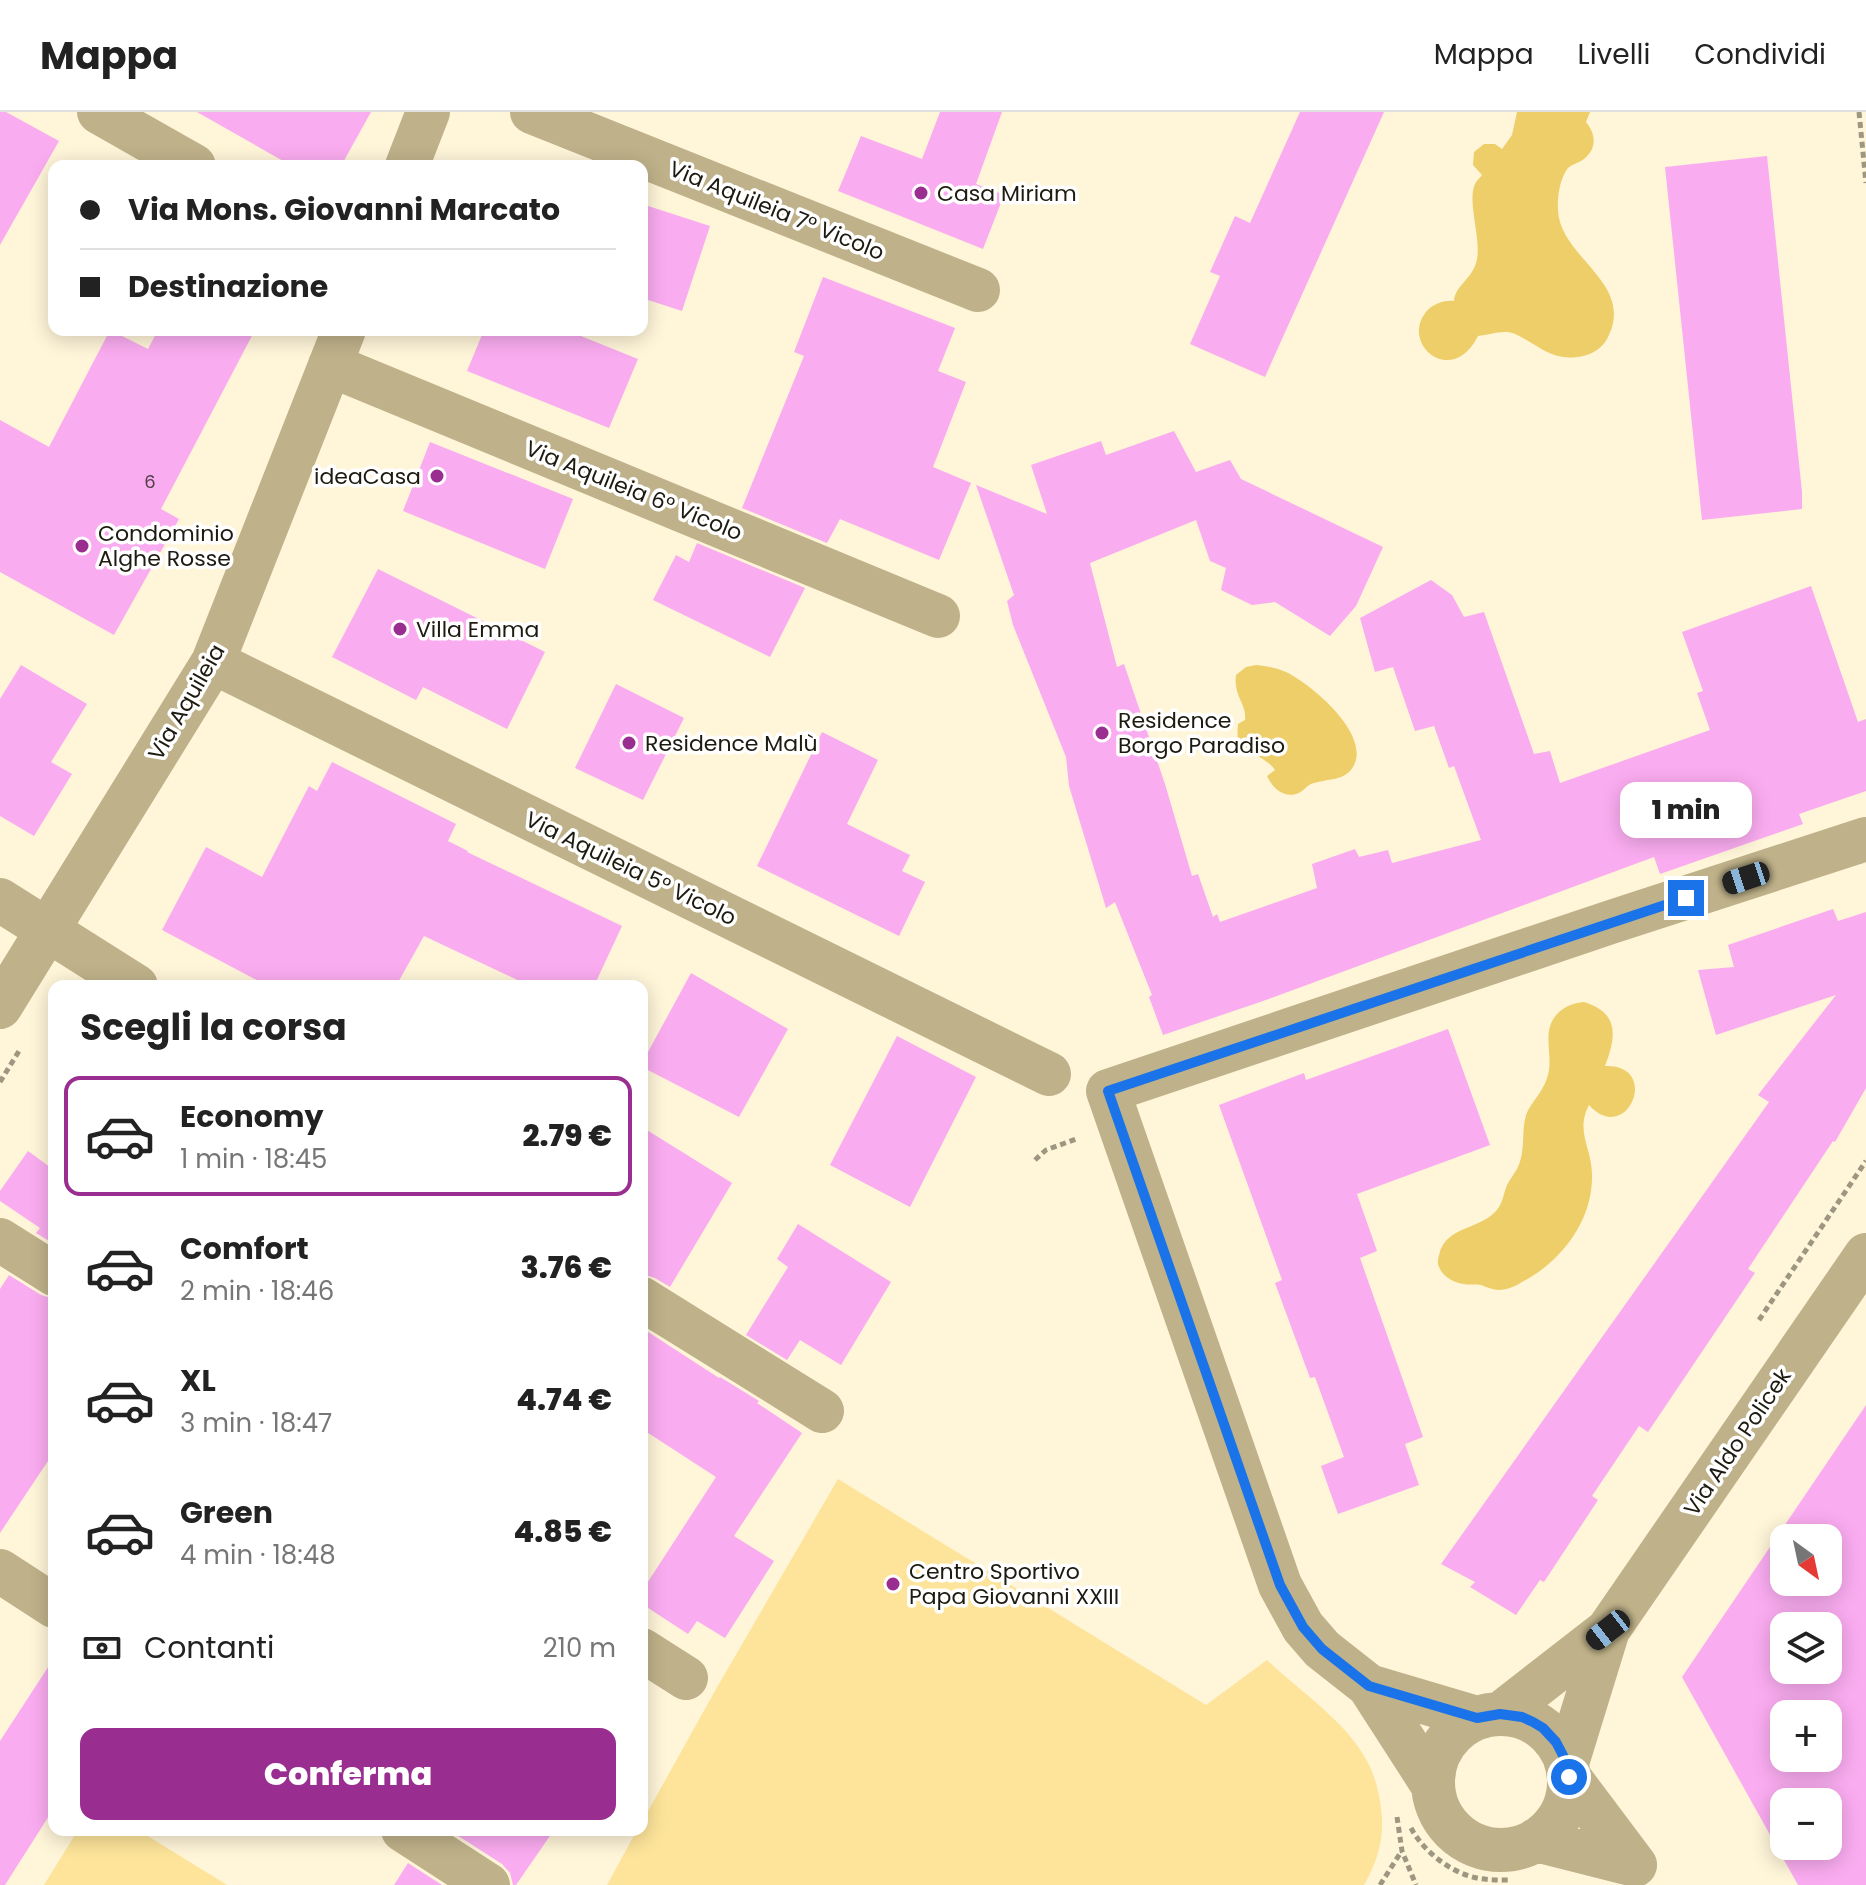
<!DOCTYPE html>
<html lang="it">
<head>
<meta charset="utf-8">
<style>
	:root { --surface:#fff; --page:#f6f6f6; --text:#222; --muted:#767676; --line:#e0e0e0; --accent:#992e90 }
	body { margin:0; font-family:Poppins,sans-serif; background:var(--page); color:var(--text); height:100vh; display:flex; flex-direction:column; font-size:30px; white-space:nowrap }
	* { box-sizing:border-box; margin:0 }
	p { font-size:26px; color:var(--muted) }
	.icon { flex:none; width:44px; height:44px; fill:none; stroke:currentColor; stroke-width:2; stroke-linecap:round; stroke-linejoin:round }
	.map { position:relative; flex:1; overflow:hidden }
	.drawer { position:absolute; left:48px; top:868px; width:600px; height:856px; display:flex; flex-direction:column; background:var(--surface); border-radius:16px; box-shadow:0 4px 20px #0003 }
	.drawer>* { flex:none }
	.guide { position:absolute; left:48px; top:48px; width:600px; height:176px; border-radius:16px; box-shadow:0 4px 20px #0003; display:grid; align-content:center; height:176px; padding:0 32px; background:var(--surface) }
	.needle { width:52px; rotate:147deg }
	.fabs { position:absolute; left:1770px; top:1412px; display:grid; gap:16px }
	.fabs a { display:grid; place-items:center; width:72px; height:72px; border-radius:16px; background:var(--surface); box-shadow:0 4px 20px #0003; font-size:40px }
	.end { position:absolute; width:36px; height:36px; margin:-18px; border:10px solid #1a73e8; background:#fff; box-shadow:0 0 0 4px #fff }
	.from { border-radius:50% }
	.bubble { position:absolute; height:56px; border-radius:16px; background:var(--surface); box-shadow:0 4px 20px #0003; font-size:26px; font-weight:800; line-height:56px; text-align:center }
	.car { position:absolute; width:24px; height:48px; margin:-24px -12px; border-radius:10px; box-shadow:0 0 6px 2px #0007; background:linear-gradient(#222 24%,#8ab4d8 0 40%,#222 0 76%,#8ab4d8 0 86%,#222 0) }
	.guide b { display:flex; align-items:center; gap:28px; height:76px; font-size:30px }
	.guide b+b { border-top:2px solid var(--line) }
	.guide i { width:20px; height:20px; background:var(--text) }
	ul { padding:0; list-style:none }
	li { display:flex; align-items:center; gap:24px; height:120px; margin:0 16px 12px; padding:0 16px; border:4px solid transparent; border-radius:16px }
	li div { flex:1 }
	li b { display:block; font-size:30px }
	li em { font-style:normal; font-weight:800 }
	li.current { border-color:var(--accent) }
	li>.icon { width:72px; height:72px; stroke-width:1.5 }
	h2 { padding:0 32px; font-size:36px; line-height:96px }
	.pay { display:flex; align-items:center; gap:20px; height:88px; padding:0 32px; font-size:30px }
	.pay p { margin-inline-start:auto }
	.action { display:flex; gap:16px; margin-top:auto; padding:16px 32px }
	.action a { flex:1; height:92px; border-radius:16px; background:var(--accent); color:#fff; font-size:32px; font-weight:800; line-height:92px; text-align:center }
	header { display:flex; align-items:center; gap:48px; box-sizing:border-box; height:112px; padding:0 40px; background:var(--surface); border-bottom:2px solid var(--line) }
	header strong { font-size:38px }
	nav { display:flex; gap:44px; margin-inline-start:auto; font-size:28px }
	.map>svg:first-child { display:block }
	.green { fill:#fde49a }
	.water { fill:#eece69 }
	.building { fill:#faacf0; fill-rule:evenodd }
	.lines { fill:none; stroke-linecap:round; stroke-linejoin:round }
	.path { stroke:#9d9681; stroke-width:5; stroke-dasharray:6 4; stroke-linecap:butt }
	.minor { stroke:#bfb28a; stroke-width:44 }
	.route { stroke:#1a73e8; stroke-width:10 }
	.poi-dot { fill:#992e90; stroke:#fff; stroke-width:3 }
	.labels { text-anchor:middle; stroke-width:7; stroke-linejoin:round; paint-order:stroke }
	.number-label { font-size:18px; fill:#543e48 }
	.poi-label { font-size:22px; fill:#1d1a10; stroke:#fff; text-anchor:start }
	.street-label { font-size:22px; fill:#1d1a10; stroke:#fff }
</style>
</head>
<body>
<header>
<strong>Mappa</strong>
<nav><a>Mappa</a><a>Livelli</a><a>Condividi</a></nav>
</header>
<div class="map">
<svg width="1866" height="1773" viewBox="0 0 1866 1773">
	<rect width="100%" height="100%" fill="#fff5d9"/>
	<path class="green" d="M838,1367L1206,1593L1267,1548C1300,1580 1345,1608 1367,1649C1375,1663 1379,1681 1381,1696C1385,1724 1378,1749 1364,1773H607L637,1718H642V1710L716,1577Z
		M78,1718H138L227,1773H44Z"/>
	<path class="water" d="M1517,0H1590L1586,10C1596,22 1597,37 1584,47C1579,51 1572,52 1568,56C1560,66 1557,85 1558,98C1560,147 1637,171 1607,227C1601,238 1589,244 1577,245C1551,249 1536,231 1515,222C1504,217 1490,223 1478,224C1452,276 1400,232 1426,200C1433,192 1443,188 1454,189C1455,173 1474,166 1477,147C1481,126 1467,89 1475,72C1476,69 1480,66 1482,63L1473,53L1474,40L1484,32H1495L1502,37L1512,23Z
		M1256,553C1267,554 1276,556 1286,560C1311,572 1370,621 1354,653C1346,670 1327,666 1311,672C1306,674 1302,681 1296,682C1283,686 1272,675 1267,664L1275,658C1266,644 1241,640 1238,627C1237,625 1238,614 1238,612L1245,608C1247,592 1233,584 1236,563L1246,555Z
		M1584,890C1620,901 1616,925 1605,954C1662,952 1627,1035 1589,993C1575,1020 1592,1036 1592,1063C1593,1109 1561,1150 1522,1170C1516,1174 1507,1178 1499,1178C1493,1178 1487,1175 1481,1173C1475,1172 1469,1173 1463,1172C1453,1170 1443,1165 1439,1155C1437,1150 1438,1148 1439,1143C1446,1112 1483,1119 1499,1095C1503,1089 1504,1080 1507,1073C1510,1067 1514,1062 1517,1057C1526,1040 1521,1021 1526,1003C1531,990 1543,980 1547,966C1555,945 1540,921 1557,902C1565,894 1573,891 1584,890Z"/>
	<path class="building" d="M0,0H6L59,29L0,133Z
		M197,0H371L341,54H292Z
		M940,0H1002L976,72L1004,83L983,137L838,79L861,24L922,47Z
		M1300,0H1384L1265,265L1190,232L1220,164L1210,160L1235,104L1250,111Z
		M1767,44L1802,380V397L1702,408L1665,55Z
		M642,92L710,114L682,199L642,186Z
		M823,165L955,216L938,259L966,270L933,355L971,371L939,448L840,407L827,431L742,396L804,244L794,240Z
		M110,218L148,237L158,218H255L161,397L179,407L114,523L0,460V308L49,335Z
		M484,218H566L638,247L609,316L467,259Z
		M1174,319L1196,360L1230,348L1241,367L1383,435L1356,494L1330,524L1275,490L1252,493L1221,478L1226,456L1210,449L1196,408L1090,451L1117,555L1124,552L1165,672L1192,764L1198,762L1213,805L1217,802L1220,810L1317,776L1312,752L1355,737L1359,745L1388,738L1392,751L1481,728L1454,654L1449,656L1434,614L1415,619L1393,555L1375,560L1360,506L1431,468L1452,483L1464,505L1484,500L1534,642L1550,639L1560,671L1710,618L1697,581L1703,579L1682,520L1811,474L1858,610L1866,607V679L1799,702L1803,712L1660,762L1654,745L1263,889L1163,923L1149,885L1152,883L1115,790L1106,796L1069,674L1066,645L1013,513L1007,489L1014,483L976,373L1047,402L1031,353L1101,329L1106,343Z
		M430,330L573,387L545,457L403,399Z
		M697,431L805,476L770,545L653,488L676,443L689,450Z
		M378,457L545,540L507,617L423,575L416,588L332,545Z
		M21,553L87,592L51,650L72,662L34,724L0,704V587Z
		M616,572L684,606L643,688L575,656Z
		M822,620L878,648L847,712L910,743L902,759L925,770L899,824L757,754Z
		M332,650L456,712L448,729L468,739L467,740L622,814L594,874H530L424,824L396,874H268L162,818L206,735L262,765L309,674L317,679Z
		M1833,797L1838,809L1866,800V976L1835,1030L1833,1029L1748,1157L1755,1161L1648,1320L1639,1314L1592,1384L1598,1388L1544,1470L1540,1468L1516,1503L1470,1475L1475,1470L1441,1452L1769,990L1758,983L1836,883L1716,923L1698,858L1734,855L1728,833Z
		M691,861L788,917L739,1005L642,955V951Z
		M1448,917L1490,1033L1357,1082L1377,1139L1360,1146L1423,1325L1405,1332L1419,1373L1338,1402L1321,1354L1344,1345L1315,1265L1310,1266L1275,1171L1282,1168L1219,993L1304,961L1306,968Z
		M897,924L976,965L910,1095L830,1053Z
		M642,1015L732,1071L670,1175L655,1166L642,1162Z
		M28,1039L54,1058V1132L36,1121L40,1116L0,1089V1079Z
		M798,1112L891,1170L841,1253L800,1228L787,1248L746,1223L788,1155L777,1147Z
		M9,1163L41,1183L54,1187V1340L0,1421V1177Z
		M642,1216L719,1266L720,1265L759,1289L757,1291L802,1321L734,1424L774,1449L725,1526L697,1509L688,1522L642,1492V1479L716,1365L642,1317Z
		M1866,1293V1773H1798L1682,1565ZM1784,1426H1828V1470H1784ZM1784,1514H1828V1558H1784ZM1784,1602H1828V1646H1784ZM1784,1690H1828V1734H1784Z
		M54,1546V1696L5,1773H0V1629Z
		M449,1718H554L516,1773H513L510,1761L502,1752Z
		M408,1751L442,1773H394Z"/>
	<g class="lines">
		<path class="path" d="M1859,0L1866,71
			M0,970L19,939
			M1035,1048L1046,1038L1076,1027
			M1759,1208L1866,1049
			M1397,1705L1402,1739L1416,1773
			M1411,1716C1423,1739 1451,1761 1477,1766C1488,1768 1499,1768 1510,1768
			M1380,1773L1401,1740"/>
		<path class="minor" d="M99,0L194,54
			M532,0L978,178
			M407,54L428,0
			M330,253L938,504
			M213,550L1049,962
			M0,788L136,874
			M0,895L213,550L344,218
			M0,1128L54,1162
			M642,1187L822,1299
			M0,1459L54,1494
			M642,1538L686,1566
			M1369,1574L1477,1606
			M1500,1602L1608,1518
			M1433 1670a68 68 0 1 1 136 0a68 68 0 1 1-136 0Z
			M1567,1651L1608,1518L1866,1143
			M1432,1672L1369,1574L1322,1537L1303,1515L1280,1473L1108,979L1611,810L1866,727
			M403,1718L488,1773
			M1536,1728L1635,1753L1569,1665"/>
	</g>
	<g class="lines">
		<path class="route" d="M1569,1665L1567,1651L1556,1630L1543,1616L1533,1610L1522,1605L1500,1602L1477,1606L1369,1574L1322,1537L1303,1515L1280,1473L1108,979L1686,786"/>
	</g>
	<g class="poi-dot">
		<circle cx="921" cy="81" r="8"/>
		<circle cx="437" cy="364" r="8"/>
		<circle cx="82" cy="434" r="8"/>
		<circle cx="400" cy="517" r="8"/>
		<circle cx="1102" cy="621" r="8"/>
		<circle cx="629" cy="631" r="8"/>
		<circle cx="893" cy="1472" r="8"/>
	</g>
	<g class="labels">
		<g class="number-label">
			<text x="150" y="376">6</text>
		</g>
		<g class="poi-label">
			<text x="937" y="89">Casa Miriam</text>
			<text x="421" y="372" text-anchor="end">ideaCasa</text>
			<text x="98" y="429">Condominio<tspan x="98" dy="25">Alghe Rosse</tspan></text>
			<text x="416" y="525">Villa Emma</text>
			<text x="1118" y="616">Residence<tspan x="1118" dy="25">Borgo Paradiso</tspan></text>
			<text x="645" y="639">Residence Malù</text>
			<text x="909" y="1467">Centro Sportivo<tspan x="909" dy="25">Papa Giovanni XXIII</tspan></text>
		</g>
		<g class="street-label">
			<text transform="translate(777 98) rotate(22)" y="8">Via Aquileia 7° Vicolo</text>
			<text transform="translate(634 378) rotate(22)" y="8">Via Aquileia 6° Vicolo</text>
			<text transform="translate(186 590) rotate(-60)" y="8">Via Aquileia</text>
			<text transform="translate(631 756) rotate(26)" y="8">Via Aquileia 5° Vicolo</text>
			<text transform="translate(1737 1330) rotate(-56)" y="8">Via Aldo Policek</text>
		</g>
	</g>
</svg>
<div class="fabs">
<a><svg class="needle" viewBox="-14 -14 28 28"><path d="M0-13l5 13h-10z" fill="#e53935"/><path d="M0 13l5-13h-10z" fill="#767676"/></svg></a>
<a><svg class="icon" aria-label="layers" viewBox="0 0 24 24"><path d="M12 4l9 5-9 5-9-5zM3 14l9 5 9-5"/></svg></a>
<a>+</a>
<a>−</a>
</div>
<i class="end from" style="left:1569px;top:1665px"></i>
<i class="end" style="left:1686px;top:786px"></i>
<div class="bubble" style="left:1620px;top:670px;width:132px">1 min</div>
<i class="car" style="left:1746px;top:766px;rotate:252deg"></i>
<i class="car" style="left:1608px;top:1518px;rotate:232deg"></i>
<div class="guide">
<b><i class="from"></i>Via Mons. Giovanni Marcato</b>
<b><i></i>Destinazione</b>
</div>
<section class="drawer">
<h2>Scegli la corsa</h2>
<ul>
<li class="current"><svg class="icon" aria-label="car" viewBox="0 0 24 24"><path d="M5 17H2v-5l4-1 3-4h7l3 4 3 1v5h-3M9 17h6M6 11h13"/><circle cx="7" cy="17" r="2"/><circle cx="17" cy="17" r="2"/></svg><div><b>Economy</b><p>1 min · 18:45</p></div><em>2.79 €</em></li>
<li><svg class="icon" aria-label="car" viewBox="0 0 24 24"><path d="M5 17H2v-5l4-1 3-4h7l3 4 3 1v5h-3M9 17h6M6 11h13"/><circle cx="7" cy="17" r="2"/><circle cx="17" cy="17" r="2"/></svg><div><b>Comfort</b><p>2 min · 18:46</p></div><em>3.76 €</em></li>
<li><svg class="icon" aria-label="car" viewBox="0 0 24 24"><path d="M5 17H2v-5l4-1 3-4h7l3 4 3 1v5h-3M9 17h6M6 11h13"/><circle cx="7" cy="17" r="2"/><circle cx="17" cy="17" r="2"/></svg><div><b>XL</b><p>3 min · 18:47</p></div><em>4.74 €</em></li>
<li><svg class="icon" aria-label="car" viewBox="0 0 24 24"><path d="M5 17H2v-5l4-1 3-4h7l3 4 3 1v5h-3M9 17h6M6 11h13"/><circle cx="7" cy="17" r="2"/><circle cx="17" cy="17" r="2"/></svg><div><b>Green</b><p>4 min · 18:48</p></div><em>4.85 €</em></li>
</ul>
<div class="pay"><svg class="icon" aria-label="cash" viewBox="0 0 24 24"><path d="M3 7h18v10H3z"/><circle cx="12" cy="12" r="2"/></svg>Contanti<p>210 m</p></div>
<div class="action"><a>Conferma</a></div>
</section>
</div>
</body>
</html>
